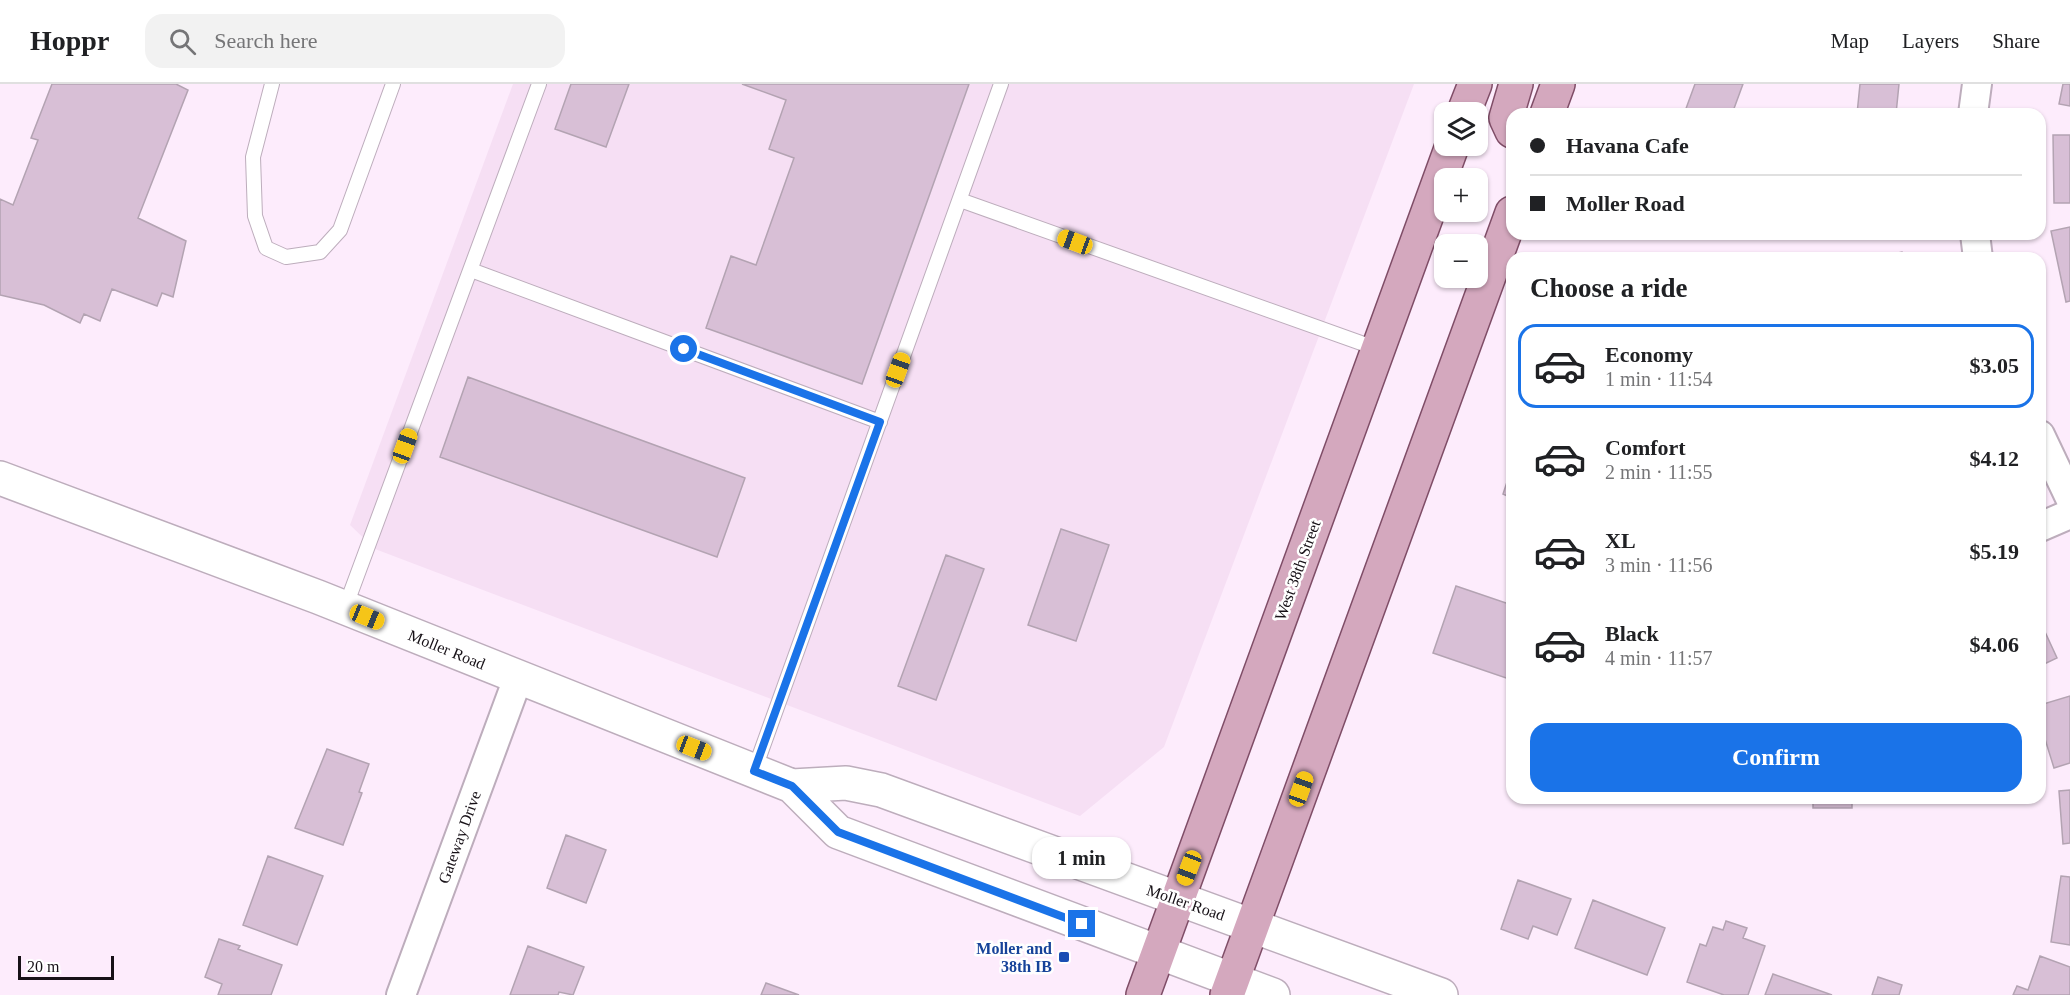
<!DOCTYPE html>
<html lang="en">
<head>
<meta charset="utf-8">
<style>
	:root { --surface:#fff; --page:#f2f2f2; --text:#202124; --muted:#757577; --line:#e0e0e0; --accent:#1a73e8 }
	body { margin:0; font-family:Georgia,serif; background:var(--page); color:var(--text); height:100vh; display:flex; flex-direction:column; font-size:22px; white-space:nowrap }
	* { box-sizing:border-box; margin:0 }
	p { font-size:20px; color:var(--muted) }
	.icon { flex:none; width:33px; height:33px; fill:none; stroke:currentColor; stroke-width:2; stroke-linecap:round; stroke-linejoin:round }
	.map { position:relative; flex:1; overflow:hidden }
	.panel { position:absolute; left:1506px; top:168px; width:540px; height:552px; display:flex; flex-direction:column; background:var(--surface); border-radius:18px; box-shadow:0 2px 4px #0004 }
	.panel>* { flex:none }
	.hud { position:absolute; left:1506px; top:24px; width:540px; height:132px; border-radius:18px; box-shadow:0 2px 4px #0004; display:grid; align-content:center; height:132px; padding:0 24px; background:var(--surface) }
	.buttons { position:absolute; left:1434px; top:18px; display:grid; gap:12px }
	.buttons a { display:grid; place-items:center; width:54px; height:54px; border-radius:12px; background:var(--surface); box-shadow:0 2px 4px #0004; font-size:30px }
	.scale { position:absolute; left:18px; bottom:15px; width:96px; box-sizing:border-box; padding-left:6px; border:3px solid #171117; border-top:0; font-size:16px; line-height:21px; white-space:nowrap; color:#171117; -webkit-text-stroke:4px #fff; paint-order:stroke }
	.end { position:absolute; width:27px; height:27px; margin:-14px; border:8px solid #1a73e8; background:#fff; box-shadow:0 0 0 3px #fff }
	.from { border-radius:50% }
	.bubble { position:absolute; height:42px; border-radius:18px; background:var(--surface); box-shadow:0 2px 4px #0004; font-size:20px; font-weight:700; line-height:42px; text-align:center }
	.car { position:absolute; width:18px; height:36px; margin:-18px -9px; border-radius:8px; box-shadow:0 0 4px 2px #0007; background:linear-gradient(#f5c518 24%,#345 0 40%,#f5c518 0 76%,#345 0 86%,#f5c518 0) }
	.hud b { display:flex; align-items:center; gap:21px; height:57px; font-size:22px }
	.hud b+b { border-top:2px solid var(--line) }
	.hud i { width:15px; height:15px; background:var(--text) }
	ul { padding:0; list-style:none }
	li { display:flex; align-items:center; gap:18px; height:84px; margin:0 12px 9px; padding:0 12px; border:3px solid transparent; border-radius:18px }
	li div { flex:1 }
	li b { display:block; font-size:22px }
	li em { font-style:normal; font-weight:700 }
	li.active { border-color:var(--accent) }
	li>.icon { width:54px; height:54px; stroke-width:1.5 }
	h2 { padding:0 24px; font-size:27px; line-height:72px }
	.action { display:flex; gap:12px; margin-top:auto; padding:12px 24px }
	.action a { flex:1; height:69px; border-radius:18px; background:var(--accent); color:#fff; font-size:24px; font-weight:700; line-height:69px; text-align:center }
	header { display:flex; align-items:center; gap:36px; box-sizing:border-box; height:84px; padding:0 30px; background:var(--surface); border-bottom:2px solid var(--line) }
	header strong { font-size:28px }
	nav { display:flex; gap:33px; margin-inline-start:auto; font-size:21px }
	.search { width:420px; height:54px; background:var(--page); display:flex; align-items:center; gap:15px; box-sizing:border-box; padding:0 21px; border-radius:18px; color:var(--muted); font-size:22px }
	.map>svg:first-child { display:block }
	.built { fill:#f6dff4 }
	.building { fill:#d8bfd6; stroke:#b3a3b2; stroke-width:1.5 }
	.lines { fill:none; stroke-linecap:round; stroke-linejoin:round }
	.lane-casing { stroke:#bdadbc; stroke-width:16 }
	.street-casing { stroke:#bdadbc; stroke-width:32 }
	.secondary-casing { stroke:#bdadbc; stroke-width:36 }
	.primary-casing { stroke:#7f4d67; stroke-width:36 }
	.lane { stroke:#fff; stroke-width:14 }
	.street { stroke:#fff; stroke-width:28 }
	.secondary { stroke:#fff; stroke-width:33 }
	.primary { stroke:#d4a8be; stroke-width:33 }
	.route { stroke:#1a73e8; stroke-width:8 }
	.transit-dot { fill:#1a4fb4; stroke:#fff; stroke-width:2 }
	.labels { text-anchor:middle; stroke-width:5; stroke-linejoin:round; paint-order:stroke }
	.street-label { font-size:16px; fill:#171117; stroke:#fff }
	.transit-label { font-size:16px; font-weight:bold; fill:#164399; stroke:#fff; text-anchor:end }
</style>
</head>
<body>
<header>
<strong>Hoppr</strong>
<div class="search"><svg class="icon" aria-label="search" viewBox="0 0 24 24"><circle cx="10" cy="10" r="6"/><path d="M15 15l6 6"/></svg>Search here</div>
<nav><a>Map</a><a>Layers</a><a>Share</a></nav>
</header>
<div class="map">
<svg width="2070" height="911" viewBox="0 0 2070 911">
	<rect width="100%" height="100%" fill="#fdecfc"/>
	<path class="built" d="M513,0H1414L1164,663L1080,732L375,465L350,441Z"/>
	<path class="building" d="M52,0H176L188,6L138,134L186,157L173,213L162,209L157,222L112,205L100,237L84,230L80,239L44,221L0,211V115L13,121L38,56L31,54Z
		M571,0H629L606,63L555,45Z
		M742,0H969L862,300L706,244L731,172L756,181L794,74L769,65L786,16Z
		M1695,0H1743L1732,30H1684Z
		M1860,0H1899L1896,30H1857Z
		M2063,0H2070V22L2059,20Z
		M2053,51H2070V119H2054Z
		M2070,143V217L2066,218L2051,147Z
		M1841,150H1891L1841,153Z
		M1902,168L1904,174H1874Z
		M468,293L745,394L717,473L440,373Z
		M1512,383V414L1503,410Z
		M1061,445L1109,461L1076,557L1028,541Z
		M946,471L984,485L936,616L898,602Z
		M1456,502L1512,521V596L1433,569Z
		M2040,537L2057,574L2040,582Z
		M2070,612V679L2054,684L2040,639V621Z
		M327,665L369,680L359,708L362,709L343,761L295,744Z
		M2070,706V759L2063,760L2059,707Z
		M1813,714H1852V724H1813Z
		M566,751L606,766L586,819L547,804Z
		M268,772L323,792L297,861L243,841Z
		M2061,792L2070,793V861L2051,858Z
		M1518,796L1571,815L1557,851L1533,842L1528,855L1501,845Z
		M1593,816L1665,844L1647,891L1575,864Z
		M1726,837L1747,844L1743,854L1765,862L1748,911H1724L1687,898L1700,860L1706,862L1713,843L1723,846Z
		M219,855L240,862L238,865L282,881L271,911H218L222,900L205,893Z
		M528,862L584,883L573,911L559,908L558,911H510Z
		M2040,872L2070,883V911H2013L2017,902L2028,906Z
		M1773,890L1832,911H1765Z
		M1878,893L1902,901L1899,911H1872Z
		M766,899L799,911H761Z"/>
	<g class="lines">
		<g class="lane-casing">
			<path id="lane" d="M272,0L253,73L255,132L266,164L286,173L320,168L340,146L393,0
				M960,116L1378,265
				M471,186L880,338
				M345,524L539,0
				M754,687L1001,0"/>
		</g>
		<g class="street-casing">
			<path id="street" d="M1973,30L1977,0
				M1975,150L1978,174
				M2040,351L2070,414
				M2040,443L2070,430
				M401,911L518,594"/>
		</g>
		<g class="secondary-casing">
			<path id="secondary" d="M0,394L318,513L792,702L838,748L1273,911
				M792,702L846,699L881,706L1441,911"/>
		</g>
		<g class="primary-casing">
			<path id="primary" d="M1464,28L1475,0
				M1547,30L1558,0
				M1512,47L1506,34L1516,0
				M1143,911L1452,62
				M1227,911L1512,129"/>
		</g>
		<use href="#lane" class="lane"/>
		<use href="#street" class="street"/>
		<use href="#secondary" class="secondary"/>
		<use href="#primary" class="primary"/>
	</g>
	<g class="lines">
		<path class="route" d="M684,265L880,338L754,687L792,702L838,748L1082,840"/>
	</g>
	<rect class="transit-dot" x="1058" y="867" width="12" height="12" rx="3"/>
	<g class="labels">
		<g class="street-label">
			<text transform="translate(1297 486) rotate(-70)" y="6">West 38th Street</text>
			<text transform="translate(447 565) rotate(22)" y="6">Moller Road</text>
			<text transform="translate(459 753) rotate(-70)" y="6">Gateway Drive</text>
			<text transform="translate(1186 818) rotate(19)" y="6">Moller Road</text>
		</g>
		<g class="transit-label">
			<text x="1052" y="870">Moller and<tspan x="1052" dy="18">38th IB</tspan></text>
		</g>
	</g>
</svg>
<div class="buttons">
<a><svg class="icon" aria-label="layers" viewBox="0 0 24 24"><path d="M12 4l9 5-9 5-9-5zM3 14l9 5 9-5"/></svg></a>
<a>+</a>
<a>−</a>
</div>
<div class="scale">20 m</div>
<i class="end from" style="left:684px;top:265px"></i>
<i class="end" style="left:1082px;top:840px"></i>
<div class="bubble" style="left:1032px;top:753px;width:99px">1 min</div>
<i class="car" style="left:1075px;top:158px;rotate:290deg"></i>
<i class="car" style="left:898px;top:286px;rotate:20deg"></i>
<i class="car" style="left:405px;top:362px;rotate:20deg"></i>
<i class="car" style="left:367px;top:533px;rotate:112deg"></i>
<i class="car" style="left:694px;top:664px;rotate:111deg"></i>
<i class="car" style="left:1301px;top:705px;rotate:20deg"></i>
<i class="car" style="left:1189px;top:784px;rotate:201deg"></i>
<div class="hud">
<b><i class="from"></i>Havana Cafe</b>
<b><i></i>Moller Road</b>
</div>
<section class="panel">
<h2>Choose a ride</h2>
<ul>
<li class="active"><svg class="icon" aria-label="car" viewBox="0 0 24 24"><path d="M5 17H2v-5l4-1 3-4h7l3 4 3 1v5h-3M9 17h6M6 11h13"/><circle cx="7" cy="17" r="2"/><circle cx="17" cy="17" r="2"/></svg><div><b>Economy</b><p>1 min · 11:54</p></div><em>$3.05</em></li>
<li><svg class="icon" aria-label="car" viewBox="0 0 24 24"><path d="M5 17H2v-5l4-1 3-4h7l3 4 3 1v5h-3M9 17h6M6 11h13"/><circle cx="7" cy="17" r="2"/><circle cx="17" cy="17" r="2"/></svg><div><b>Comfort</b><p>2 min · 11:55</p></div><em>$4.12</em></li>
<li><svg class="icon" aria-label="car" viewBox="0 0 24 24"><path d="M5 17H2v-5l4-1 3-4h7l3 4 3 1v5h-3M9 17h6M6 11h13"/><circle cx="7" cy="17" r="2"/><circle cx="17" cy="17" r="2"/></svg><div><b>XL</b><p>3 min · 11:56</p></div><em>$5.19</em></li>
<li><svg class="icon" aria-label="car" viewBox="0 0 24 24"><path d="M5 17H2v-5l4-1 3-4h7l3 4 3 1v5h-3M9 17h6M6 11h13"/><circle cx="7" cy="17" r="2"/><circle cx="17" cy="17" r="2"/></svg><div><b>Black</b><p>4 min · 11:57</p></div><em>$4.06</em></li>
</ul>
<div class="action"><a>Confirm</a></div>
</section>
</div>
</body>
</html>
